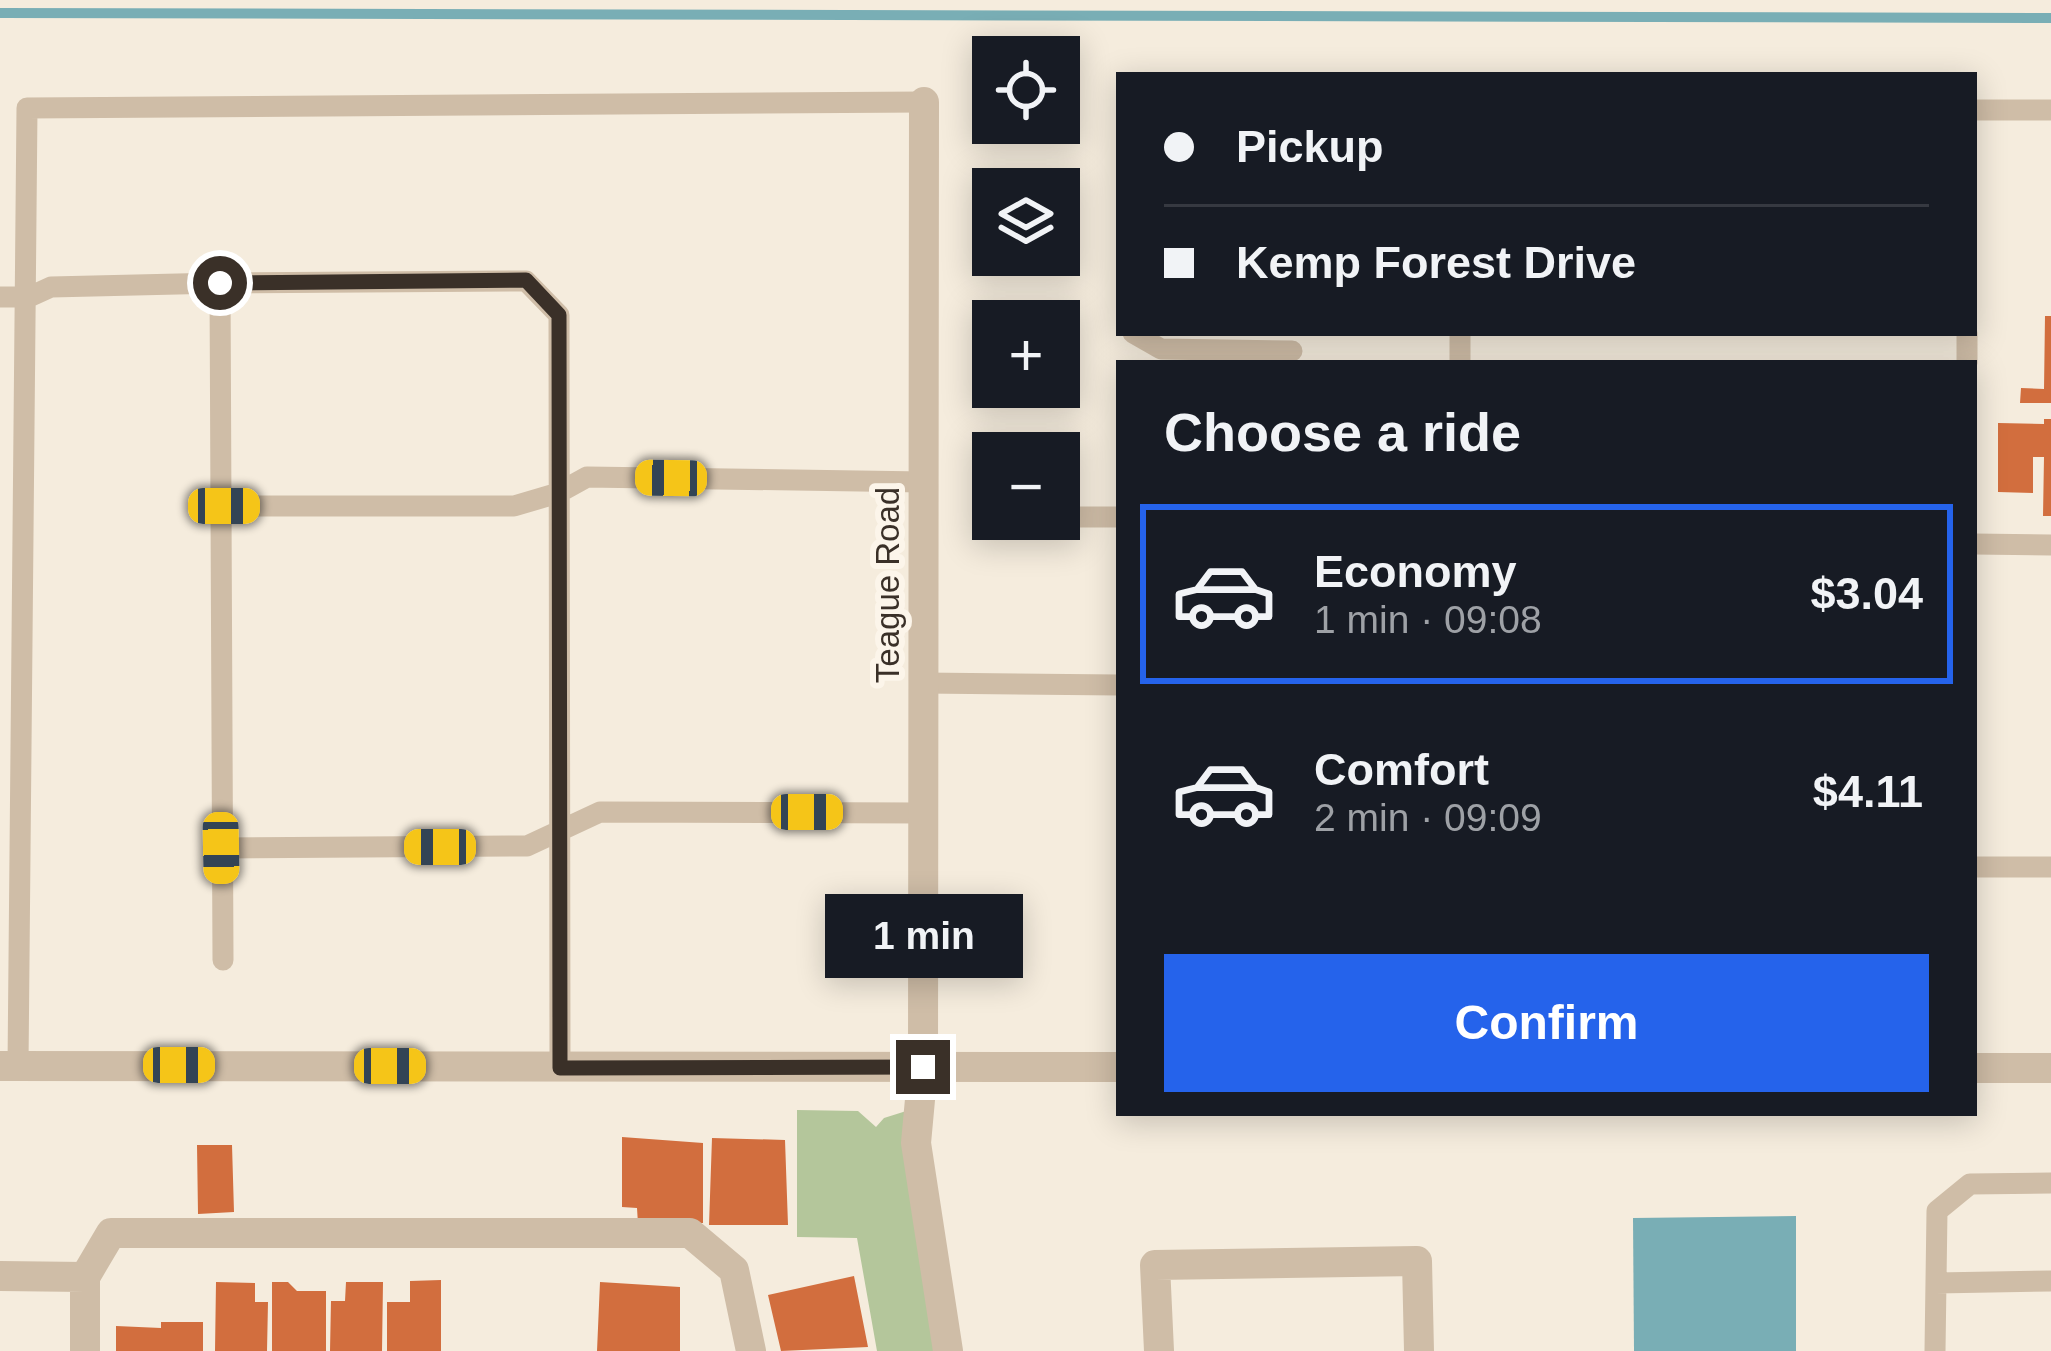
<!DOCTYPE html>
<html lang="en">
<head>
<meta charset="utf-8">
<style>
	:root { --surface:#171b24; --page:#20242c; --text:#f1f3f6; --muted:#9ea1a6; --line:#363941; --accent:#2563eb }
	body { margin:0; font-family:Helvetica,sans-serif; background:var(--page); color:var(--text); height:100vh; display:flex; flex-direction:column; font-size:45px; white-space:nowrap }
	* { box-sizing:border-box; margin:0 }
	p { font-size:39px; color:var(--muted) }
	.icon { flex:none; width:66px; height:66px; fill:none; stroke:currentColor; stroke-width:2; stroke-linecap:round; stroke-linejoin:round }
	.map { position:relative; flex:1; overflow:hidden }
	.details { position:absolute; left:1116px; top:360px; width:861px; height:756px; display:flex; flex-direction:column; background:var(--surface); border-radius:0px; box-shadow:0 6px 30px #0003 }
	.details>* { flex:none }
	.top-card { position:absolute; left:1116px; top:72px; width:861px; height:264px; border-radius:0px; box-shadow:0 6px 30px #0003; display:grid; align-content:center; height:264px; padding:0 48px; background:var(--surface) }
	.controls { position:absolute; left:972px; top:36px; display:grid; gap:24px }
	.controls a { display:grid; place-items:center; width:108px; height:108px; border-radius:0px; background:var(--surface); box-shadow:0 6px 30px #0003; font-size:60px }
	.end { position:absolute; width:54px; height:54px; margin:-27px; border:15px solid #3a3028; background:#fff; box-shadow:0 0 0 6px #fff }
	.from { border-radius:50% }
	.bubble { position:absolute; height:84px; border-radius:0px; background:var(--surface); box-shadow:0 6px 30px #0003; font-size:39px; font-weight:600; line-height:84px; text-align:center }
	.car { position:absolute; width:36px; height:72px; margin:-36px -18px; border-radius:15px; box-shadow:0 0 9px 3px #0007; background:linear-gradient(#f5c518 24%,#345 0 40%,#f5c518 0 76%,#345 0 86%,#f5c518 0) }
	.top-card b { display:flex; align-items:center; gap:42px; height:114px; font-size:45px }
	.top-card b+b { border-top:3px solid var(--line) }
	.top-card i { width:30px; height:30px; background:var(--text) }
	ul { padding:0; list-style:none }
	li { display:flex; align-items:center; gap:36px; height:180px; margin:0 24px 18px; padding:0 24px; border:6px solid transparent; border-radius:0px }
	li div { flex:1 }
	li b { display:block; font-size:45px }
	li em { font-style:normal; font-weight:600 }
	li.active { border-color:var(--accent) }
	li>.icon { width:108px; height:108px; stroke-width:1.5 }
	h2 { padding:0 48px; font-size:54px; line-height:144px }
	.action { display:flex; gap:24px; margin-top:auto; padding:24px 48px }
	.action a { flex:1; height:138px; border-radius:0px; background:var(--accent); color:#fff; font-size:48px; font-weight:600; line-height:138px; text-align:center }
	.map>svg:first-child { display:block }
	.green { fill:#b4c69b }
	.water { fill:#79aeb5 }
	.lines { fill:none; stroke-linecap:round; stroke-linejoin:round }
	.stream { stroke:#79aeb5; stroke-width:10 }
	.building { fill:#d26e3e }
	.service { stroke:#cfbda7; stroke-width:21 }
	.minor { stroke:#cfbda7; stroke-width:30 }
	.tertiary { stroke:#cfbda7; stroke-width:30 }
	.route { stroke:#3a3028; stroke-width:15 }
	.labels { text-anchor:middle; stroke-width:12; stroke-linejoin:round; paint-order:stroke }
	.street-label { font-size:33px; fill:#3a3028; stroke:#fcf5ea }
</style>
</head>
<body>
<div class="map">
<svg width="2051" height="1351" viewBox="0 0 2051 1351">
	<rect width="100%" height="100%" fill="#f5ecdd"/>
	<path class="green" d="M919,1107L948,1351H877L857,1238L797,1237V1110L858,1111L876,1127L884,1118Z"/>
	<path class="water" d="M1796,1216V1351H1634L1633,1218Z"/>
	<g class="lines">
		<path class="stream" d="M0,13L2051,18"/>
	</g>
	<path class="building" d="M2045,316H2051V403H2020L2021,388L2044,389Z
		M2044,419H2051V516H2043L2044,457H2033V493L1998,492V423L2044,424Z
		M622,1137L703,1143V1223L638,1224L637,1208L622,1207Z
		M712,1138L785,1140L788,1225H709Z
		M197,1145H232L234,1212L198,1214Z
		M854,1276L868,1347L781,1351L768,1295Z
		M441,1280V1351H387V1302H410V1281Z
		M216,1282L255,1283V1302H268L267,1351H215Z
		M272,1282H288L297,1291H326V1351H272Z
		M346,1282H383L382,1351H330L331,1301H345Z
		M600,1282L680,1287V1351H597Z
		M161,1322H203V1351H116V1326L161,1328Z"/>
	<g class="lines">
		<path class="service" d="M1974,110H2051
			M220,283L526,281L559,315L560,1068
			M0,297H29L51,287L220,283L223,960
			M1133,333L1161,349L1292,351
			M1460,333V363
			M1967,333V363
			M223,506H514L558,493L587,477L924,482
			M1059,517H1119
			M1974,544L2051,545
			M923,683L1119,685
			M222,848L527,846L600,812L924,813
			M1974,867H2051
			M18,1066L27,108L924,102
			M1936,1283L2051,1281
			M1935,1351L1937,1211L1970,1184L2051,1183"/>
		<path class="minor" d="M924,102L923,1067L916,1143L948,1351
			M0,1276L85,1277
			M85,1351V1277L111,1233H690L734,1270L751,1351
			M1159,1351L1155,1265L1417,1261L1419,1351"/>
		<path class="tertiary" d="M0,1066L1119,1067
			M1974,1068H2051"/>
	</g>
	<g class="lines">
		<path class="route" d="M220,283L526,280L559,315L560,1068L923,1067"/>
	</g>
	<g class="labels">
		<g class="street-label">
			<text transform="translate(887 585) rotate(-90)" y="12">Teague Road</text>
		</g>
	</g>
</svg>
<div class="controls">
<a><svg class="icon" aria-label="locate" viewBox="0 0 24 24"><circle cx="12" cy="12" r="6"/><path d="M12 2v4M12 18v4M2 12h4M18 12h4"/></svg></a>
<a><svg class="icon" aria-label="layers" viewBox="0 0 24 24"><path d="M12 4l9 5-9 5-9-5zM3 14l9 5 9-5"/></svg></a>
<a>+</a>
<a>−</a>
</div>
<i class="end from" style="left:220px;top:283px"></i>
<i class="end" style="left:923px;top:1067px"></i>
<div class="bubble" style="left:825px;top:894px;width:198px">1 min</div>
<i class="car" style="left:671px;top:478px;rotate:271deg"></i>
<i class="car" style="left:224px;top:506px;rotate:90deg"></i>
<i class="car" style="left:807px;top:812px;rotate:90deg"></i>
<i class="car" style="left:440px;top:847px;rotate:270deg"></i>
<i class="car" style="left:221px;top:848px;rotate:179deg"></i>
<i class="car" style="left:179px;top:1065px;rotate:90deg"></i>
<i class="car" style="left:390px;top:1066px;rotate:90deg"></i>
<div class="top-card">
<b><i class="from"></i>Pickup</b>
<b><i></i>Kemp Forest Drive</b>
</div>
<section class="details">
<h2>Choose a ride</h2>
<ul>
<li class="active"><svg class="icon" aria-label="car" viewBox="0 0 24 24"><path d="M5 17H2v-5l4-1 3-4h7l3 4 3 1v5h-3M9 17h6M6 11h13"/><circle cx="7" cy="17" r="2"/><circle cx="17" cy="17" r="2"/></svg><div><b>Economy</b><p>1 min · 09:08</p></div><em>$3.04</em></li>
<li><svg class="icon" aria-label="car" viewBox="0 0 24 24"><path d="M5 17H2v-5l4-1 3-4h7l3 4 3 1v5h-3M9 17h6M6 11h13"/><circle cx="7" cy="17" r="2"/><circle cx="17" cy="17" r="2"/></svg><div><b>Comfort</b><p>2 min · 09:09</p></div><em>$4.11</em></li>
</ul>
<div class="action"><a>Confirm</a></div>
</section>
</div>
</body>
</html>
